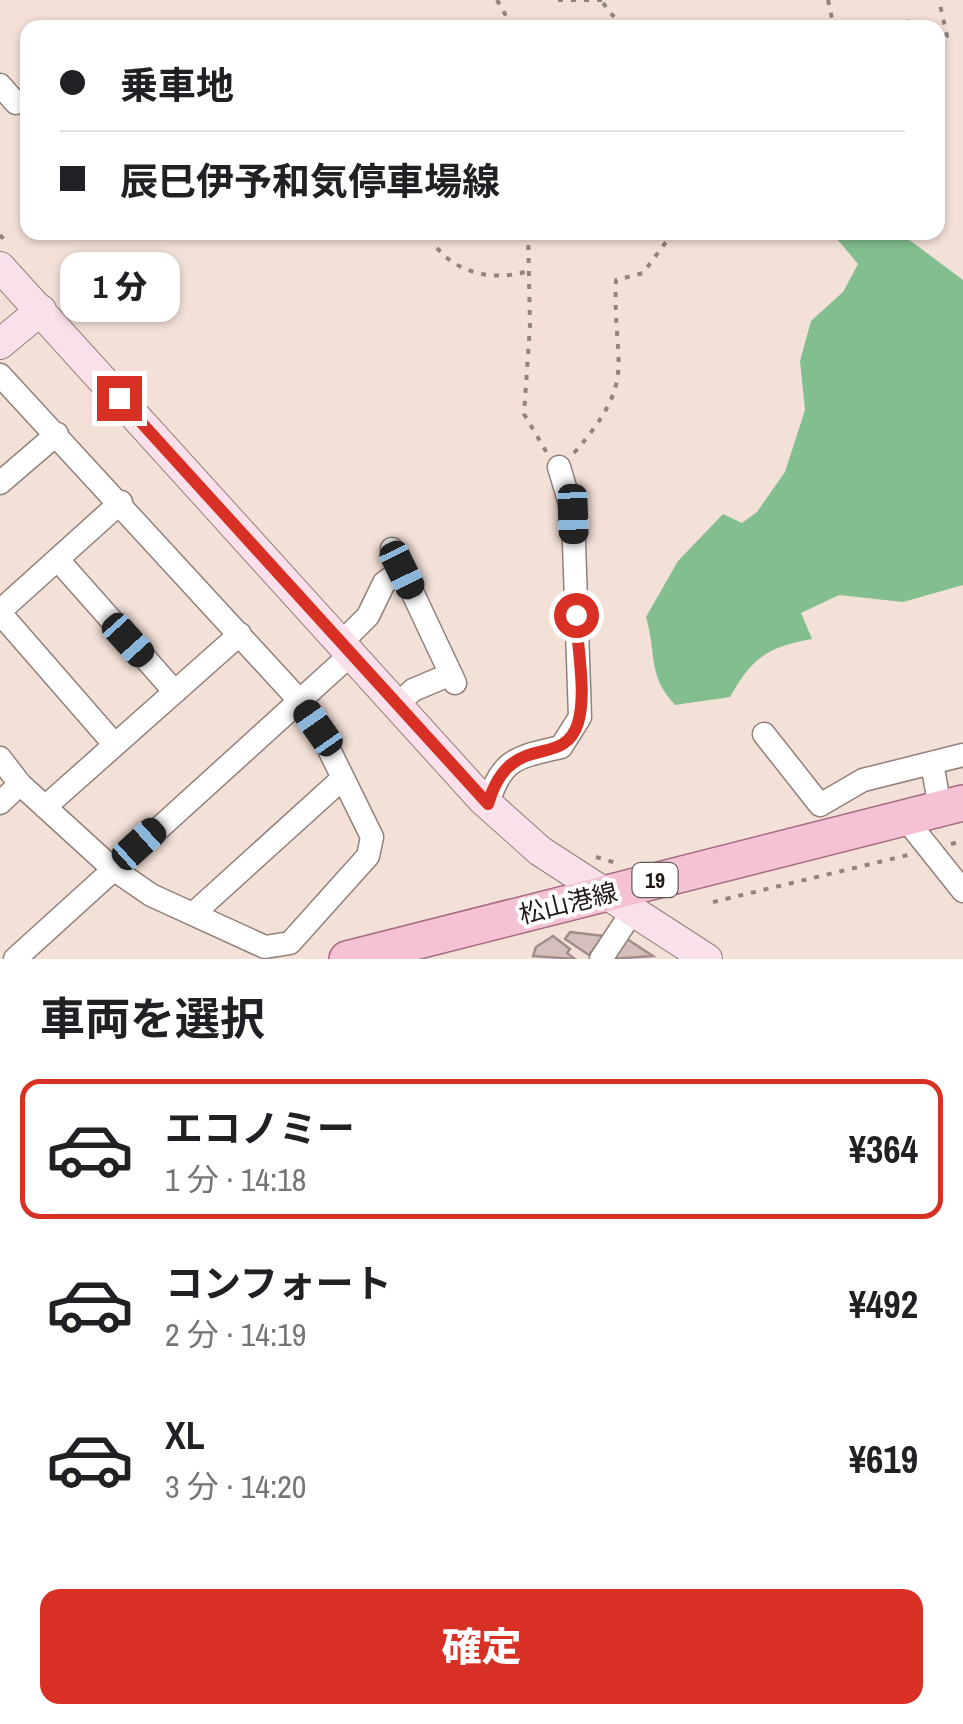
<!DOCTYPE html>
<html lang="ja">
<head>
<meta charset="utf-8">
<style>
	:root { --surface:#fff; --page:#f2f2f2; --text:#202124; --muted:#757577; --line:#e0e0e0; --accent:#d93025 }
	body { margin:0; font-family:"Archivo Narrow","Noto Sans JP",sans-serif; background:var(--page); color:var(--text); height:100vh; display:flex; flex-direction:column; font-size:38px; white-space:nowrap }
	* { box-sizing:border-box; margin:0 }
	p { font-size:32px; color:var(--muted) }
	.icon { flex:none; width:55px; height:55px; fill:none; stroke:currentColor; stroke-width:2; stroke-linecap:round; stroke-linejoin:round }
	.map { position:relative; height:959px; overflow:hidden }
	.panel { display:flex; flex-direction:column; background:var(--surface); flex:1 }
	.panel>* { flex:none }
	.guide { position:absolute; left:20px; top:20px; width:925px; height:220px; border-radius:20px; box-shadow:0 2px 8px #0004; display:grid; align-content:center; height:220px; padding:0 40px; background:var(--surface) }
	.end { position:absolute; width:45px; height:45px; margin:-22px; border:12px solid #d93025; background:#fff; box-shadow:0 0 0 5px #fff }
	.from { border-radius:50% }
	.bubble { position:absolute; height:70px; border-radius:20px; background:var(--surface); box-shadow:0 2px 8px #0004; font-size:32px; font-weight:800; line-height:70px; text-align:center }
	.car { position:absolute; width:30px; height:60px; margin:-30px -15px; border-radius:12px; box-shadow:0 0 8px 2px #0007; background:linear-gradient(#222 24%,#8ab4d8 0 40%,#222 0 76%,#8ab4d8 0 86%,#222 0) }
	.guide b { display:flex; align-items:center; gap:35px; height:95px; font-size:38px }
	.guide b+b { border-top:2px solid var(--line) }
	.guide i { width:25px; height:25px; background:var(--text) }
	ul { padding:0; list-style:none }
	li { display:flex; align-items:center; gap:30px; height:140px; margin:0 20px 15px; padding:0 20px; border:5px solid transparent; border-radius:20px }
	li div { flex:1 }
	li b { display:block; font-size:38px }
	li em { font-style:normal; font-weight:800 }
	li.on { border-color:var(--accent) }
	li>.icon { width:90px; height:90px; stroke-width:1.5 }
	h2 { padding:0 40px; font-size:45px; line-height:120px }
	.primary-button { display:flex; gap:20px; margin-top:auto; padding:20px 40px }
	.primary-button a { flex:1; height:115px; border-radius:20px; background:var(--accent); color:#fff; font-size:40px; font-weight:800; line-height:115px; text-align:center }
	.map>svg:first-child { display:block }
	.forest { fill:#82be8e }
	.building { fill:#d4bfbd; stroke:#a18e8b; stroke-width:2.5 }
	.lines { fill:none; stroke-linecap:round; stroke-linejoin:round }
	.street-casing { stroke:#918179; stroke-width:25 }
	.secondary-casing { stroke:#918179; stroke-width:32 }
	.primary-casing { stroke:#a56b80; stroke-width:38 }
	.path { stroke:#91847d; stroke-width:4; stroke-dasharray:5 8; stroke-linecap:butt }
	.street { stroke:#fff; stroke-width:22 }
	.secondary { stroke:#fae0ea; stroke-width:30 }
	.primary { stroke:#f4c1d5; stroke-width:35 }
	.route { stroke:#d93025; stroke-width:12 }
	.labels { text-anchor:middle; stroke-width:8; stroke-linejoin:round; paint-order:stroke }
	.shield { fill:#fff; stroke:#625d5b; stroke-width:2.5 }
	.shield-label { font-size:22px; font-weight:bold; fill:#1f1815 }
	.street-label { font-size:25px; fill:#1f1815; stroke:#fff }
</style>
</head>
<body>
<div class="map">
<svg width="963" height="959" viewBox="0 0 963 959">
	<rect width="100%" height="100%" fill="#f3e1d8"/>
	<path class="forest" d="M832,233H900L963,280V585L903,602L839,595L801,613L812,639C767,647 752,658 730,697L675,705C647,674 657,656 646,617L678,561L723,514L742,523L757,512L785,472L805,410L800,361L811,321L843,292L858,264Z"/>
	<path class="building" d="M570,932L604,936L589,955L565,939Z
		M553,936L570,949L567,953L575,959L533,956L536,947Z
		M624,937L653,956L611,959Z"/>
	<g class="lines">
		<g class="street-casing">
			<path id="street" d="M0,85L16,103
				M0,375L299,700L318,727L372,837L368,856L290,943L265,947L151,895L112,868L20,784L0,758
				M0,483L57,434
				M392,549L455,683
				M59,561L175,692
				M0,611L121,502
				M0,613L115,745
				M339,645L368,616L384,583L402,570
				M395,707L413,690L451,674
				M764,734L820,805L863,780L963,755
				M932,763L940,808
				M0,803L20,784
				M488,804C501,758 518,757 561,747L580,717L573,514L559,467
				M45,807L240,634
				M904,817L963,891
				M193,914L342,779
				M15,959L349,656
				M601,959L632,912"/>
		</g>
		<g class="secondary-casing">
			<path id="secondary" d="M0,267L482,799L540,851L707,959
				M0,344L41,310"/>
		</g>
		<g class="primary-casing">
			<path id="primary" d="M347,959L963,803"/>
		</g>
		<path class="path" d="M497,0L513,28
			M558,0H604
			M828,0L834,28
			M603,3L614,17
			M897,28L905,20L918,28
			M938,47L947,36L939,0
			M528,232L530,326L524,414L547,453
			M0,235L8,244
			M437,248C460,275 496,281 528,271
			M574,453C640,377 612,367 616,280L643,273L666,242
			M951,844L963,841
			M596,857L616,863
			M713,902L908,855"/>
		<use href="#street" class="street"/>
		<use href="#secondary" class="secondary"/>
		<use href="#primary" class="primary"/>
	</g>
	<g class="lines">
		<path class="route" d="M119,398L488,804C510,728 563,771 578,723C587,693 577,647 576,615"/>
	</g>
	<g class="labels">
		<rect class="shield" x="632.5" y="863" width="45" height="34" rx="8"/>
		<g class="shield-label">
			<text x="655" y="888">19</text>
		</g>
		<g class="street-label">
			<text transform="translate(568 903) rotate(-14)" y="9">松山港線</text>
		</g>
	</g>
</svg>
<i class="end from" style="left:576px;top:615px"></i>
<i class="end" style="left:119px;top:398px"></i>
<div class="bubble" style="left:60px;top:252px;width:120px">1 分</div>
<i class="car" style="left:573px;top:514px;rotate:178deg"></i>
<i class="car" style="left:402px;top:570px;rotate:154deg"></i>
<i class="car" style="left:128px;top:640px;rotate:138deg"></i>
<i class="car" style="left:318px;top:728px;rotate:325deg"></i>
<i class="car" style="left:139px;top:844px;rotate:48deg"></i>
<div class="guide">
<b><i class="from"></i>乗車地</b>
<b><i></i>辰巳伊予和気停車場線</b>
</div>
</div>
<section class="panel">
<h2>車両を選択</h2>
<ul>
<li class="on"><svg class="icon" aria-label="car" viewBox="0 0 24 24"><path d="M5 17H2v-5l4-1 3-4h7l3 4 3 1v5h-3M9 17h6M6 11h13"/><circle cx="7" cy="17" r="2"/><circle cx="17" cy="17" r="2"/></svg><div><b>エコノミー</b><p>1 分 · 14:18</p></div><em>¥364</em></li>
<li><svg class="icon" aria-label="car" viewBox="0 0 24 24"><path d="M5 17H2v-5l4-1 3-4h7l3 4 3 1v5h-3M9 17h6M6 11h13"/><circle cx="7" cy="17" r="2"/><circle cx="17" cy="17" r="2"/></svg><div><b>コンフォート</b><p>2 分 · 14:19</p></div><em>¥492</em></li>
<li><svg class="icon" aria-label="car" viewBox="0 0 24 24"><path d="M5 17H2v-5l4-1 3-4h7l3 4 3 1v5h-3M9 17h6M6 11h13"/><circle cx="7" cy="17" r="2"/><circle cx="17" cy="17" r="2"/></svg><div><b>XL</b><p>3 分 · 14:20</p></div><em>¥619</em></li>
</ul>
<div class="primary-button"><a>確定</a></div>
</section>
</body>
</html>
